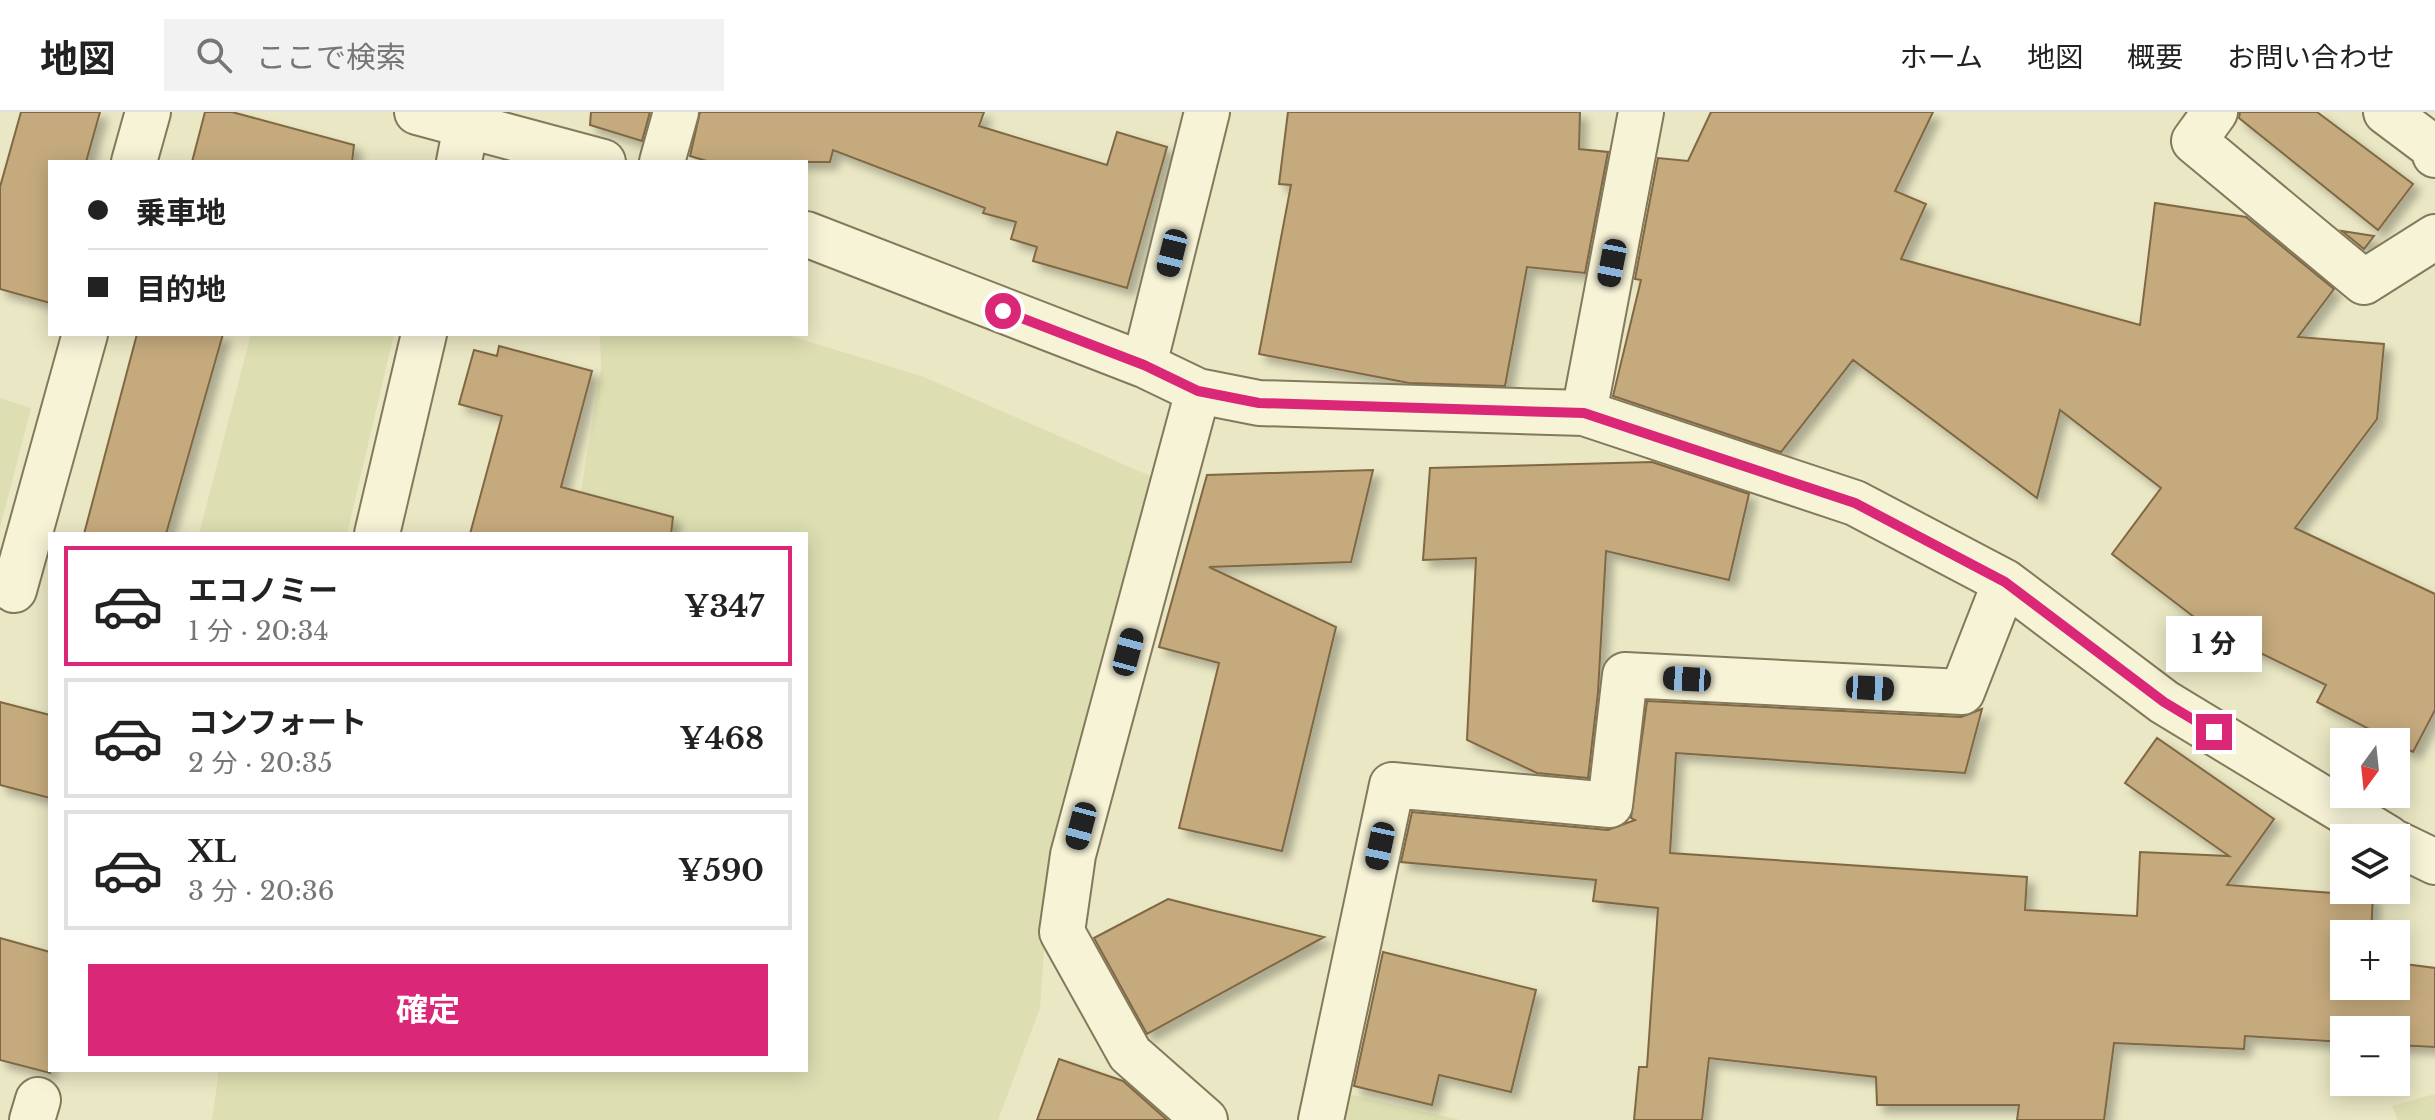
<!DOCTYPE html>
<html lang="ja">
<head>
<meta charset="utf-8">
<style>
	:root { --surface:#fff; --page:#f2f2f2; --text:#222; --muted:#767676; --line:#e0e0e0; --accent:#db2777 }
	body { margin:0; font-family:"Libre Baskerville","Noto Sans JP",serif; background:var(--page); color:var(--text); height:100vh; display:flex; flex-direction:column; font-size:30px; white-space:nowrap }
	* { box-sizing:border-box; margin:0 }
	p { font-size:26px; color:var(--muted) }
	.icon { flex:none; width:44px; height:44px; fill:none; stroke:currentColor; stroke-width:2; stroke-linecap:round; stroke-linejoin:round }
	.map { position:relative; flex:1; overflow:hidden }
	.drawer { position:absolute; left:48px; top:420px; width:760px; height:540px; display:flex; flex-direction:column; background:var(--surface); border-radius:0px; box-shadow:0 4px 20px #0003 }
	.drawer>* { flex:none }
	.banner { position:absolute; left:48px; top:48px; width:760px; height:176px; border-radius:0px; box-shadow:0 4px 20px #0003; display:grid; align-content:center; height:176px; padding:0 40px; background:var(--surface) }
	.needle { width:52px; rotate:195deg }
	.buttons { position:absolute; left:2330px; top:616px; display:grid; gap:16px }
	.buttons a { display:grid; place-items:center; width:80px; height:80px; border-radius:0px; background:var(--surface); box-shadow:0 4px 20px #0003; font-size:40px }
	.end { position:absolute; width:36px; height:36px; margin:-18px; border:10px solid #db2777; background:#fff; box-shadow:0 0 0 4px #fff }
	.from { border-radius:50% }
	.bubble { position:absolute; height:56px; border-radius:0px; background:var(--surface); box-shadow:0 4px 20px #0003; font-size:26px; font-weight:700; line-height:56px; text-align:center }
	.car { position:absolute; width:24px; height:48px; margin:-24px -12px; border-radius:10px; box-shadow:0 0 6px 2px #0007; background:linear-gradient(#222 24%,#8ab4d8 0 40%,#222 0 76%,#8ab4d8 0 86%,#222 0) }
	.banner b { display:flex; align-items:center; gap:28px; height:76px; font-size:30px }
	.banner b+b { border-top:2px solid var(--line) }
	.banner i { width:20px; height:20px; background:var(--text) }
	ul { padding:14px 0 0; list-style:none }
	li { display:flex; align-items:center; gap:24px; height:120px; margin:0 16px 12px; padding:0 24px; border:4px solid var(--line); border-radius:0px }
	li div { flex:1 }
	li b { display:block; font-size:30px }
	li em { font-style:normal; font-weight:700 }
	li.active { border-color:var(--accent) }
	li>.icon { width:72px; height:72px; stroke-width:1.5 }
	.action { display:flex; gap:16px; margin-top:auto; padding:16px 40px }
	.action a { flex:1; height:92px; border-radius:0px; background:var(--accent); color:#fff; font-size:32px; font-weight:700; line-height:92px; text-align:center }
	header { display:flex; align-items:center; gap:48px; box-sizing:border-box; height:112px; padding:0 40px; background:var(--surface); border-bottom:2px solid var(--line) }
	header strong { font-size:38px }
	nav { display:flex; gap:44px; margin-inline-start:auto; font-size:28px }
	.search { width:560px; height:72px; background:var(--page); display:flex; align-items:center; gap:20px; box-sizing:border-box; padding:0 28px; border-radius:0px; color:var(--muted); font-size:30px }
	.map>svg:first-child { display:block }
	.farmland { fill:#dddfb2 }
	.building { fill:#c5aa7d; stroke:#806844; stroke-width:2; filter:url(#shadow) }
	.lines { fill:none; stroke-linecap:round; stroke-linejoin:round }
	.minor-casing { stroke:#83795c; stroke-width:48 }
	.minor { stroke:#f6f3d7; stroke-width:44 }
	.route { stroke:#db2777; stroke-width:10 }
</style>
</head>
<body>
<header>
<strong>地図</strong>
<div class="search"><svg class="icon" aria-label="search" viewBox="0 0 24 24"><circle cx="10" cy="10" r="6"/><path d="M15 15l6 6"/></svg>ここで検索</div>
<nav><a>ホーム</a><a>地図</a><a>概要</a><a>お問い合わせ</a></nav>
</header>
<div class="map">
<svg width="2435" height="1008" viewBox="0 0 2435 1008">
	<defs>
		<filter id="shadow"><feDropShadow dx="7" dy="7" stdDeviation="4" flood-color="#0004"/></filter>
	</defs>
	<rect width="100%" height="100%" fill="#eae7c4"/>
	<path class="farmland" d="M251,222H394L347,422H199Z
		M600,222H784L924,265L1157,367L1051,735L1040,896L998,1008H212L219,958H806V422H574L601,257Z
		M0,286L31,296L0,416Z
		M1348,982L1460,1008H1341Z
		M2435,982V1008H2398L2392,994Z"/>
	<path class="building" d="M21,0H100L86,50H50V191L0,177V75Z
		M205,0H232L354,33L352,50H192Z
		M591,0H650L642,29L590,13Z
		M700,0H984L979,14L1107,53L1117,20L1167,35L1127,176L1033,149L1037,135L1011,127L1016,110L983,101L985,96L833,38L830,50H710L690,44Z
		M1288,0H1580L1579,37L1608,40L1585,161L1527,155L1505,274L1409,271L1259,242L1291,73L1279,72Z
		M1711,0H1933L1895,79L1926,92L1901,147L2140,213L2155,91L2246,105L2334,177L2298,225L2384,232L2377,307L2295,416L2435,482V598L2413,640L2317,590L2326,573L2207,515L2112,442L2161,376L2060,298L2037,386L1853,248L1781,340L1613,284L1641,168L1635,167L1658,46L1688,49Z
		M2240,0H2317L2413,72L2378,118L2239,6Z
		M2342,119L2374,124L2364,137Z
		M137,222H223L166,422H84Z
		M499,234L592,259L561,375L673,405L671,422H470L502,304L459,292L474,238L497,244Z
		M1652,350L1749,382L1729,468L1606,439L1598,580L1588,666L1537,661L1467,628L1476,446L1423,448L1430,356Z
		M1373,358L1351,450L1209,455L1336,515L1282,739L1179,716L1219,551L1159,535L1207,363Z
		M1647,589L1961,605L1982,597L1965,661L1676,641L1670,741L2027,765L2025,798L2137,804L2140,740L2229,744L2125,671L2157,626L2274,707L2227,773L2373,784L2371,822H2344V874H2396V851L2435,856V935L2396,933V918H2344V930L2245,924L2244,937L2114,931L2104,1008H2017L2019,993H1877L1876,965L1709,946L1702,1008H1634L1639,955H1647L1658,796L1593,789L1596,768L1401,750L1412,700L1608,718L1635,708L1631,706Z
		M0,590L50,603V686L0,673Z
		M1168,787L1211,798L1324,825L1147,922L1094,826Z
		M0,826L50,840V961L0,948Z
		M1383,840L1536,878L1511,980L1439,963L1432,993L1354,974Z
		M1059,947L1123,969L1167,1008H1037Z"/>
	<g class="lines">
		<g class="minor-casing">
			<path id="minor" d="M417,0L603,50
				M2215,0L2194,29L2364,170L2435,125
				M2386,0L2434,36L2435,43
				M134,50L148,0
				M459,50L466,13
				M662,50L676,0
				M806,122L1144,253L1198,279L1259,291L1584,301L1855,391L2005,470L2164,590L2388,726
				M1144,253L1207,0
				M1198,279L1073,743L1062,820L1130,942L1205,1008
				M1584,301L1641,0
				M377,422L424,222
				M14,478L85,222
				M2396,731L2435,750
				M32,1008L38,988
				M1321,1008L1392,673L1610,693L1625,563L1962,580L2005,470"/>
		</g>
		<use href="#minor" class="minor"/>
	</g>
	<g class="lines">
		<path class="route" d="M1003,199L1144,253L1198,279L1259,291L1584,301L1855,391L2005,470L2164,590L2214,620"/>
	</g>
</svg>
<div class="buttons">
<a><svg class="needle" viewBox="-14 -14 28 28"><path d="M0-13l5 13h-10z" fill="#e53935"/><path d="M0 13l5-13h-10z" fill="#767676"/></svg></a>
<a><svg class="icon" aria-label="layers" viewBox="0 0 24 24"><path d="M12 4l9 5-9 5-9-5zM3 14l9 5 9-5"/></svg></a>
<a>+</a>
<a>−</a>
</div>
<i class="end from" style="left:1003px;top:199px"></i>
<i class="end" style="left:2214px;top:620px"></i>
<div class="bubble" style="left:2166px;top:504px;width:96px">1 分</div>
<i class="car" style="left:1172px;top:141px;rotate:194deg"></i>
<i class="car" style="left:1612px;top:151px;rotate:191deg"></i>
<i class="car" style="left:1128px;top:540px;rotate:15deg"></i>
<i class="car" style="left:1687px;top:567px;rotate:273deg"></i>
<i class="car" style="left:1870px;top:576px;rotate:93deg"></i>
<i class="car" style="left:1081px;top:714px;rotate:195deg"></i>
<i class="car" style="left:1380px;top:734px;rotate:192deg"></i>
<div class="banner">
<b><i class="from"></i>乗車地</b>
<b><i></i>目的地</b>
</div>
<section class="drawer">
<ul>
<li class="active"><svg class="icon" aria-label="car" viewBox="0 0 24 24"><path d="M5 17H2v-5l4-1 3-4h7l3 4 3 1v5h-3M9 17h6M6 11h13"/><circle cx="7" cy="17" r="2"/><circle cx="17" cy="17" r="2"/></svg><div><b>エコノミー</b><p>1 分 · 20:34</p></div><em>¥347</em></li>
<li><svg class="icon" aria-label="car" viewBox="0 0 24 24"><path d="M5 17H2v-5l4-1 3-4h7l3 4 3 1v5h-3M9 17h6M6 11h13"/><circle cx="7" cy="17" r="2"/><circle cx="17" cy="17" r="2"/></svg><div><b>コンフォート</b><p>2 分 · 20:35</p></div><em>¥468</em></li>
<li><svg class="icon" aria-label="car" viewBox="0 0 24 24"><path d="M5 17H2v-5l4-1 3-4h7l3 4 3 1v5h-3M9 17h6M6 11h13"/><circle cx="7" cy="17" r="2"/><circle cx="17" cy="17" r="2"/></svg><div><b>XL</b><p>3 分 · 20:36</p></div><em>¥590</em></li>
</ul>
<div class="action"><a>確定</a></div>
</section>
</div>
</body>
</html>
